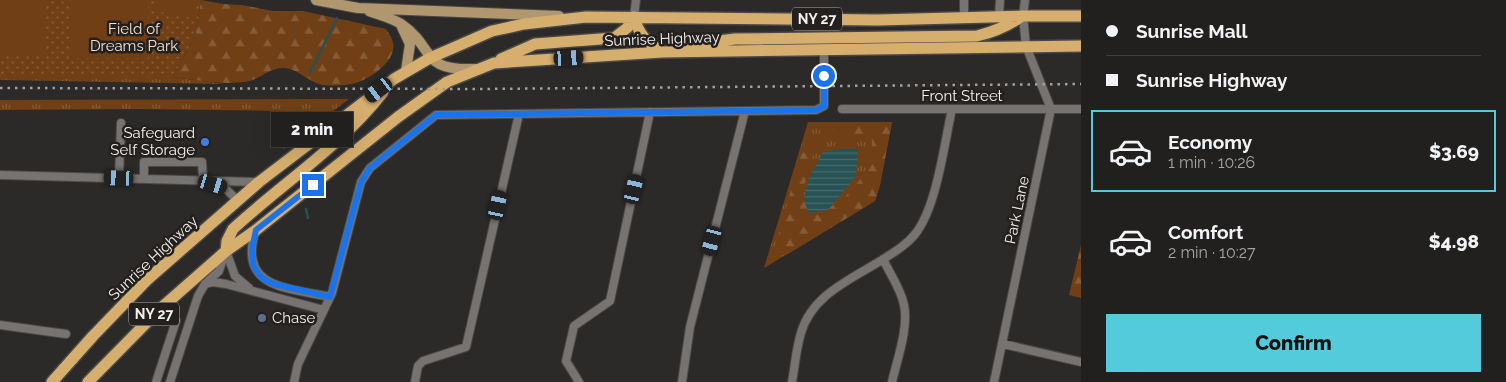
<!DOCTYPE html>
<html lang="en">
<head>
<meta charset="utf-8">
<style>
	:root { --surface:#21201e; --page:#292827; --text:#f1f3f6; --muted:#a2a3a4; --line:#3e3e3c; --accent:#53cbdb }
	body { margin:0; font-family:Raleway,sans-serif; background:var(--page); color:var(--text); height:100vh; display:flex; flex-direction:column; font-size:19px; white-space:nowrap }
	* { box-sizing:border-box; margin:0 }
	p { font-size:16px; color:var(--muted) }
	.icon { flex:none; width:28px; height:28px; fill:none; stroke:currentColor; stroke-width:2; stroke-linecap:round; stroke-linejoin:round }
	.map { position:relative; flex:1; overflow:hidden }
	.panel { display:flex; flex-direction:column; background:var(--surface); width:425px }
	.panel>* { flex:none }
	.top-card { display:grid; align-content:center; height:110px; padding:0 25px; background:var(--surface) }
	.end { position:absolute; width:22px; height:22px; margin:-11px; border:6px solid #1a73e8; background:#fff; box-shadow:0 0 0 2px #fff }
	.from { border-radius:50% }
	.bubble { position:absolute; height:35px; border-radius:0px; background:var(--surface); box-shadow:0 5px 20px #0002,0 0 0 1px var(--line); font-size:16px; font-weight:800; line-height:35px; text-align:center }
	.car { position:absolute; width:15px; height:30px; margin:-15px -8px; border-radius:6px; box-shadow:0 0 4px 1px #0007; background:linear-gradient(#222 24%,#8ab4d8 0 40%,#222 0 76%,#8ab4d8 0 86%,#222 0) }
	.top-card b { display:flex; align-items:center; gap:18px; height:48px; font-size:19px }
	.top-card b+b { border-top:1px solid var(--line) }
	.top-card i { width:12px; height:12px; background:var(--text) }
	ul { padding:0; list-style:none }
	li { display:flex; align-items:center; gap:15px; height:82px; margin:0 10px 8px; padding:0 15px; border:2px solid transparent; border-radius:0px }
	li div { flex:1 }
	li b { display:block; font-size:19px }
	li em { font-style:normal; font-weight:800 }
	li.active { border-color:var(--accent) }
	li>.icon { width:45px; height:45px; stroke-width:1.5 }
	.action { display:flex; gap:10px; margin-top:auto; padding:10px 25px }
	.action a { flex:1; height:58px; border-radius:0px; background:var(--accent); color:#111; font-size:20px; font-weight:800; line-height:58px; text-align:center }
	main { display:flex; flex:1; min-height:0 }
	.map>svg:first-child { display:block }
	.grass { fill:url(#grass-tufts) }
	.forest { fill:url(#forest-firs) }
	.park { fill:url(#park-dots) }
	.pitch { fill:#713f15 }
	.water { fill:url(#water-rules) }
	.lines { fill:none; stroke-linecap:round; stroke-linejoin:round }
	.stream { stroke:#275254; stroke-width:2.5 }
	.minor-casing { stroke:#4a4847; stroke-width:10 }
	.major-casing { stroke:#4a4847; stroke-width:12 }
	.highway-casing { stroke:#4a4847; stroke-width:14 }
	.minor { stroke:#767371; stroke-width:8 }
	.major { stroke:#b09770; stroke-width:10 }
	.highway { stroke:#d6af6f; stroke-width:11 }
	.rail { stroke:#a2a09f; stroke-width:2.5; stroke-dasharray:2.5 5; stroke-linecap:butt }
	.route { stroke:#1a73e8; stroke-width:6 }
	.shop-dot { fill:#3f7fe0; stroke:#23201e; stroke-width:2 }
	.service-dot { fill:#5c6f8a; stroke:#23201e; stroke-width:2 }
	.labels { text-anchor:middle; stroke-width:5; stroke-linejoin:round; paint-order:stroke }
	.shield { fill:#23201e; stroke:#b5b2b1; stroke-width:1 }
	.shield-label { font-size:14px; font-weight:bold; fill:#f3f1f0 }
	.park-label { font-size:15px; fill:#f4dfd1; stroke:#23201e }
	.street-label { font-size:15px; fill:#f3f1f0; stroke:#23201e }
	.poi-label { font-size:15px; fill:#f3f1f0; stroke:#23201e; text-anchor:end }
</style>
</head>
<body>
<main>
<div class="map">
<svg width="1081" height="382" viewBox="0 0 1081 382">
	<defs>
		<pattern id="grass-tufts" width="24" height="20" patternUnits="userSpaceOnUse" patternTransform="scale(1.25)"><rect width="24" height="20" fill="#713f15"/><path d="M3 7l-1-3M5 7V3M7 7l1-3M15 17l-1-3M17 17v-4M19 17l1-3" fill="none" stroke="#865b37"/></pattern>
		<pattern id="forest-firs" width="22" height="20" patternUnits="userSpaceOnUse" patternTransform="scale(1.25)"><rect width="22" height="20" fill="#713f15"/><path d="M5 1l3.5 6h-7zM16 11l3.5 6h-7z" fill="#865b37"/></pattern>
		<pattern id="park-dots" width="8" height="8" patternUnits="userSpaceOnUse" patternTransform="scale(1.25)"><rect width="8" height="8" fill="#713f15"/><path d="M2 2h.1M6 6h.1" fill="none" stroke="#865b37" stroke-width="1.8" stroke-linecap="round"/></pattern>
		<pattern id="water-rules" width="6" height="5" patternUnits="userSpaceOnUse" patternTransform="scale(1.25)"><rect width="6" height="5" fill="#275254"/><path d="M0 2.5h6" fill="none" stroke="#476b6d"/></pattern>
	</defs>
	<rect width="100%" height="100%" fill="#2c2a28"/>
	<path class="grass" d="M0,65L164,68L173,77L224,84L0,80Z
		M349,99L284,149L278,145L289,111L137,109L0,110V100Z
		M808,122H892L880,185L875,201L764,268Z"/>
	<path class="forest" d="M201,0L223,4L242,5L273,11H303L386,29C390,35 395,42 393,50C391,63 373,76 361,81C350,86 334,86 323,85C310,83 298,69 285,68C271,67 261,78 249,81C223,86 198,80 173,77L195,36Z
		M832,122H892L880,185L875,201L788,254L776,243L806,137L811,139C819,162 799,182 805,197C807,202 811,206 814,210L830,207L845,197L859,181L871,160L872,141L868,136L843,134L833,130Z
		M1081,245V298L1069,295Z"/>
	<path class="park" d="M0,0H201L195,36L173,77L0,74Z"/>
	<path class="pitch" d="M0,0H44V54H0Z
		M69,0H148V58H69Z
		M157,0H197L193,18L155,11Z"/>
	<path class="water" d="M839,149H858L856,176L828,210L808,213L804,198L809,178L823,152Z"/>
	<g class="lines">
		<path class="stream" d="M310,73L337,18
			M290,137L297,111
			M306,209L308,218"/>
		<g class="minor-casing">
			<path id="minor" d="M999,16L1000,0
				M634,17L636,0
				M964,17V0
				M842,109H1081
				M0,175L259,182
				M119,178L121,123
				M144,179V162H202L203,180
				M212,183L223,186L237,200
				M256,230C236,289 290,288 330,297
				M226,251L235,276L249,288
				M883,259C890,274 901,289 904,305C909,327 897,360 892,382
				M205,284L213,282L226,284L324,310
				M0,325L66,334
				M1003,344L1081,362
				M156,382L176,321L160,309
				M170,382L198,296L205,284L219,271L225,253
				M294,382L298,364L332,293L361,182L370,168L436,115L816,110L824,106V51
				M415,382L418,366L423,361L466,347L519,114
				M579,382L566,361L574,326L610,301L650,112
				M682,382L690,327L745,111
				M792,382C795,366 796,349 801,333C811,297 847,281 877,263C891,254 906,246 916,233C937,205 944,145 952,109
				M994,382L1051,109L1026,46L1023,16L1025,0"/>
		</g>
		<g class="major-casing">
			<path id="major" d="M316,0L358,8L559,16
				M369,11C379,15 392,18 401,24C436,48 419,71 475,69
				M402,27L410,44L406,71"/>
		</g>
		<g class="highway-casing">
			<path id="highway" d="M634,17C639,36 647,41 662,52
				M691,48L710,42L735,39L977,36C994,32 1008,26 1022,16
				M501,59L535,44L614,38L627,28L634,17
				M226,251L227,241L233,229C283,183 341,146 383,92
				M52,382L93,336L148,279L259,182L394,79L430,58L492,31L524,24L586,17L878,20L1023,16H1081
				M88,382L160,309L226,251L256,230L398,117L447,82L494,63L662,52L1081,46"/>
		</g>
		<use href="#minor" class="minor"/>
		<use href="#major" class="major"/>
		<use href="#highway" class="highway"/>
		<path class="rail" d="M0,88L475,89L1081,84"/>
	</g>
	<g class="lines">
		<path class="route" d="M313,185L256,230L252,249L253,262L254,267L262,278L274,284L330,297L361,182L370,168L436,115L816,110L824,106V76"/>
	</g>
	<circle class="shop-dot" cx="205" cy="142" r="5"/>
	<circle class="service-dot" cx="262" cy="318" r="5"/>
	<g class="labels">
		<g class="shield">
			<rect x="792" y="7.5" width="50" height="23" rx="4"/>
			<rect x="129" y="302.5" width="50" height="23" rx="4"/>
		</g>
		<g class="shield-label">
			<text x="817" y="24">NY 27</text>
			<text x="154" y="319">NY 27</text>
		</g>
		<g class="park-label">
			<text x="134" y="34">Field of<tspan x="134" dy="17">Dreams Park</tspan></text>
		</g>
		<g class="street-label">
			<text transform="translate(662 39) rotate(-2)" y="5">Sunrise Highway</text>
			<text x="962" y="101">Front Street</text>
			<text transform="translate(1017 210) rotate(-78)" y="5">Park Lane</text>
			<text transform="translate(153 258) rotate(-43)" y="5">Sunrise Highway</text>
		</g>
		<g class="poi-label">
			<text x="195" y="138">Safeguard<tspan x="195" dy="17">Self Storage</tspan></text>
			<text x="272" y="323" text-anchor="start">Chase</text>
		</g>
	</g>
</svg>
<i class="end from" style="left:824px;top:76px"></i>
<i class="end" style="left:313px;top:185px"></i>
<div class="bubble" style="left:271px;top:112px;width:82px">2 min</div>
<i class="car" style="left:569px;top:58px;rotate:87deg"></i>
<i class="car" style="left:379px;top:90px;rotate:233deg"></i>
<i class="car" style="left:119px;top:178px;rotate:272deg"></i>
<i class="car" style="left:213px;top:184px;rotate:107deg"></i>
<i class="car" style="left:634px;top:189px;rotate:13deg"></i>
<i class="car" style="left:498px;top:205px;rotate:12deg"></i>
<i class="car" style="left:712px;top:241px;rotate:195deg"></i>
</div>
<section class="panel">
<div class="top-card">
<b><i class="from"></i>Sunrise Mall</b>
<b><i></i>Sunrise Highway</b>
</div>
<ul>
<li class="active"><svg class="icon" aria-label="car" viewBox="0 0 24 24"><path d="M5 17H2v-5l4-1 3-4h7l3 4 3 1v5h-3M9 17h6M6 11h13"/><circle cx="7" cy="17" r="2"/><circle cx="17" cy="17" r="2"/></svg><div><b>Economy</b><p>1 min · 10:26</p></div><em>$3.69</em></li>
<li><svg class="icon" aria-label="car" viewBox="0 0 24 24"><path d="M5 17H2v-5l4-1 3-4h7l3 4 3 1v5h-3M9 17h6M6 11h13"/><circle cx="7" cy="17" r="2"/><circle cx="17" cy="17" r="2"/></svg><div><b>Comfort</b><p>2 min · 10:27</p></div><em>$4.98</em></li>
</ul>
<div class="action"><a>Confirm</a></div>
</section>
</main>
</body>
</html>
